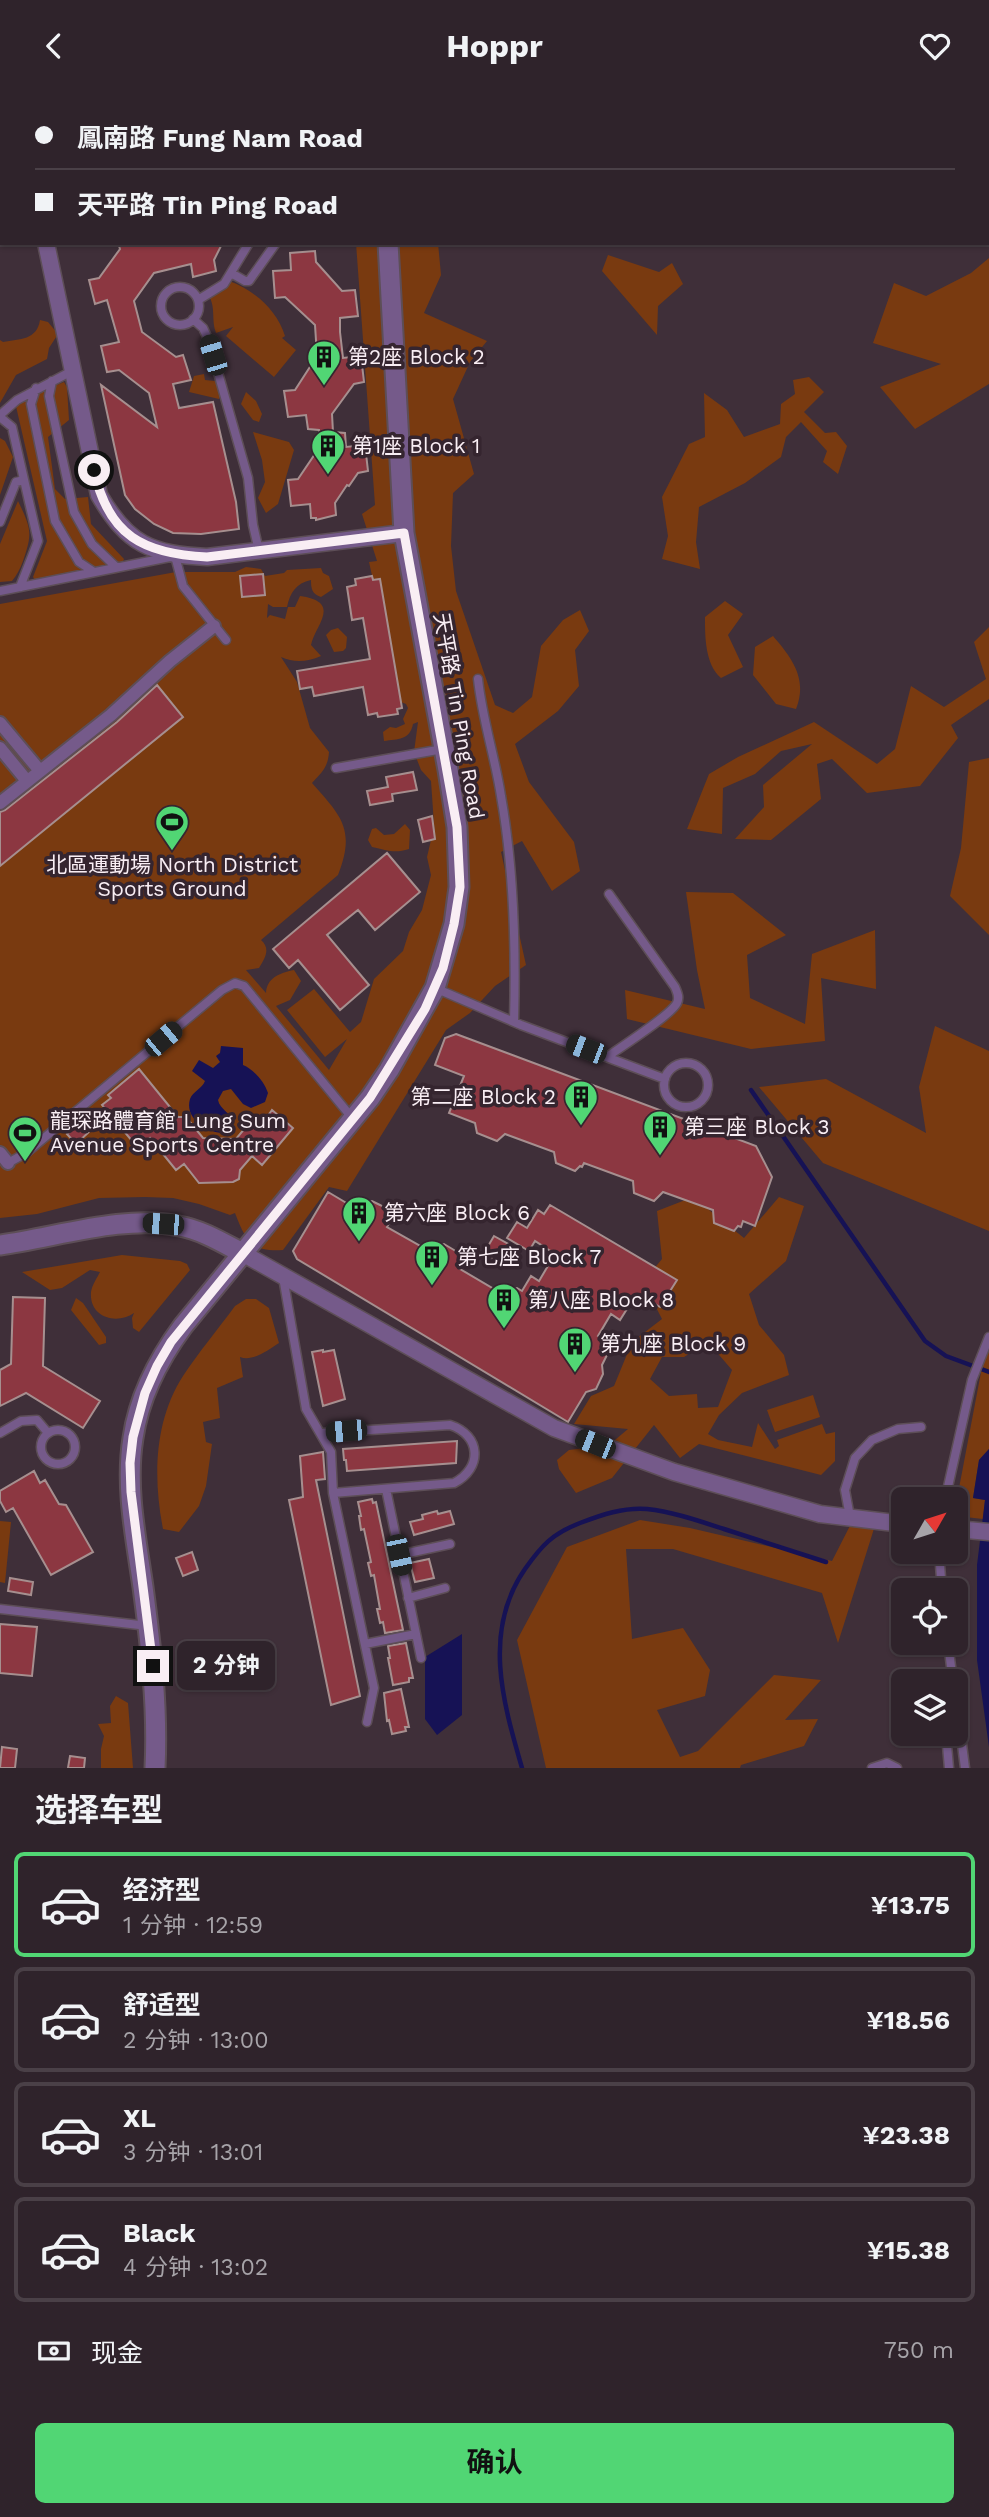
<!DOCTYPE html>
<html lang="zh">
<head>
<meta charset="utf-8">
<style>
	:root { --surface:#2f232b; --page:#372b33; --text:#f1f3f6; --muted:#a7a4a9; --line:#4a4047; --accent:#51d674 }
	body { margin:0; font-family:"Work Sans","Noto Sans SC",sans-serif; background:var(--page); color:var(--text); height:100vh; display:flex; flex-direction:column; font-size:26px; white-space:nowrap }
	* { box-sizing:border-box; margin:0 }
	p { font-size:23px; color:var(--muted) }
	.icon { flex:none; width:38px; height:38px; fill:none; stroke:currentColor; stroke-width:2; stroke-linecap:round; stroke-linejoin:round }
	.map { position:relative; height:1677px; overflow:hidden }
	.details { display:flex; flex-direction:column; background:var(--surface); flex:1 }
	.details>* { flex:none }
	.banner { position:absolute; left:0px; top:0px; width:990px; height:154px; box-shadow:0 2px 5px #0004,0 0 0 2px var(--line); display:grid; align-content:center; height:154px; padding:0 35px; background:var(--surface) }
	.needle { width:46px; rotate:51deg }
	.buttons { position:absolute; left:891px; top:1396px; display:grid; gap:14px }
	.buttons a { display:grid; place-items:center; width:77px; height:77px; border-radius:10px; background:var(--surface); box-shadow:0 2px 5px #0004,0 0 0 2px var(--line); font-size:35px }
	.end { position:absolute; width:32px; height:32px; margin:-16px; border:9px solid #f9eef4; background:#111; box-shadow:0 0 0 4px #111 }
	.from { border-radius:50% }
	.bubble { position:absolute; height:49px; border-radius:10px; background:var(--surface); box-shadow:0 2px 5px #0004,0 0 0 2px var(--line); font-size:23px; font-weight:700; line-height:49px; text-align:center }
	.car { position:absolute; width:21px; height:42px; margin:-21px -10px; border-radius:9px; box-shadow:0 0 5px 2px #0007; background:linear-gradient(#222 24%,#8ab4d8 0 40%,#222 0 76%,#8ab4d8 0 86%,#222 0) }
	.banner b { display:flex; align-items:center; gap:24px; height:66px; font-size:26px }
	.banner b+b { border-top:2px solid var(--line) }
	.banner i { width:18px; height:18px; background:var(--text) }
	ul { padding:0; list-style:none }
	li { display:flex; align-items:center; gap:21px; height:105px; margin:0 14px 10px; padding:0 21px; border:4px solid var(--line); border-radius:10px }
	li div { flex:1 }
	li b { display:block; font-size:26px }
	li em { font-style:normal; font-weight:700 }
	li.active { border-color:var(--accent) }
	li>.icon { width:63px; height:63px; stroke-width:1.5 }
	h2 { padding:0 35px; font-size:32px; line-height:84px }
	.pay { display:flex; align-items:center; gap:18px; height:77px; padding:0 35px; font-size:26px }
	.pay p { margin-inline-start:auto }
	.button { display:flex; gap:14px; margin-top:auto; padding:14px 35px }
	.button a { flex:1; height:80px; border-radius:10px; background:var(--accent); color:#111; font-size:28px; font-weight:700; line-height:80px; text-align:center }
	header { display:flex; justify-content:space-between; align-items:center; height:91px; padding:0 35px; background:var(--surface); font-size:32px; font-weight:700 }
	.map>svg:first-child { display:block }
	.green { fill:#793a10; fill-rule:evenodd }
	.water { fill:#161255 }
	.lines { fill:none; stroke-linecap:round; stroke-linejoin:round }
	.stream { stroke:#161255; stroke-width:4.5 }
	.building { fill:#8c3741; stroke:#a68f8f; stroke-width:2 }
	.service-casing { stroke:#5d4e57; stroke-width:11 }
	.pedestrian-casing { stroke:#5d4e57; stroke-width:16 }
	.minor-casing { stroke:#5d4e57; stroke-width:19 }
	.tertiary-casing { stroke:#5d4e57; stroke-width:23 }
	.service { stroke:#755a8a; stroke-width:8 }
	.pedestrian { stroke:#755a8a; stroke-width:12 }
	.minor { stroke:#755a8a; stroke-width:16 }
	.tertiary { stroke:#755a8a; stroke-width:19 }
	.route { stroke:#f9eef4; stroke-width:9 }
	.labels { text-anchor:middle; stroke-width:7; stroke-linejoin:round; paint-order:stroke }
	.poi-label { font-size:21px; fill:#f9eef4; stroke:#35252f; text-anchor:start }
	.street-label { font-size:21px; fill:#f9eef4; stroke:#35252f }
</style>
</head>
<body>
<header><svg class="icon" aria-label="back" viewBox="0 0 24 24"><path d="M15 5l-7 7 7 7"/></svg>Hoppr<svg class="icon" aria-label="heart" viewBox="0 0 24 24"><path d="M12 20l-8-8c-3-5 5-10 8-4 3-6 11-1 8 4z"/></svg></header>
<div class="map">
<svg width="989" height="1677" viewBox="0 0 989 1677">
	<rect width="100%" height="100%" fill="#3f2f39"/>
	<path class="green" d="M596,0H878L879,2H598Z
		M356,152H438L441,184L424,222L487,250L470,271L453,308L474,383L453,402L451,455L456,500L495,614L513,622L532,606L541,555L563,529L580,519L589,540L575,559L579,595L558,620L515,653L529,691L574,751L580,780L552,800L522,750L501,761L526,874L495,895L470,922L446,939L347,1100L329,1096L283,1159C251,1161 246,1150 235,1122L230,1124L199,1113L173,1107L145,1106L99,1107L37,1123L0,1127V513L176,481H235L246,476L261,478L265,485L284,482L287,479L321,477L323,482L329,485L333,498L321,506C312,503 311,498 311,489C296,492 290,502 287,516H273L268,513L267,527L270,524L285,528L288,516H295L300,505C343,511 315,534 311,554L321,565C307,571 294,572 281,566L297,591L310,637L329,661C328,677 321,682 312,692C341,725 356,738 338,784L261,849C271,858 265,867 259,877L246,879L266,902C267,887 279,882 294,879L301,890L290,909L276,915L329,979L347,948L325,966L287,919L314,898L350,941L361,931L374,888L403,860L409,841L422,819L431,784L427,766L431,749L435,748L431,690L421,679L414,661L418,631L413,633C410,649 398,648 384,650L383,641L390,636L396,637L405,633L403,628L408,617L406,613L401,611L380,488L373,489L369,471L377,470L362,423L375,414Z
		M608,164L659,181L672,172L683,193L658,215L657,244L602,180Z
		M989,167V293L915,338L880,296L941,273L873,252L894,192L926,205L971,182Z
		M229,190C254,199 277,219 285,245L282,247L296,259L274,286L226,245L233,236L216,242C211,229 216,217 209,205Z
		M40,229L48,231L58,243L49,257L47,268L16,284L0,312V249L3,251C20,248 37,249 40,229Z
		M204,283L205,289L215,290L223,299L219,308L189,301L194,285Z
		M809,286L824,301L804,321L825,342L836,341L847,355L838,383L823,371L827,360L801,331L786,346L781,366L745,392L699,416L696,451L700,478L662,468L668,445L662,406L689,353L705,346L704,302L727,319L744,346L780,333L781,313L795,303L793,289Z
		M64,291L67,296L69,329L48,346L55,398L65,408L88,406L91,433L124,468L118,482L37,492L33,486L47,450L15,311Z
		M246,301L256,310L262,323L259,331L253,329L241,313Z
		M253,341L289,351L294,359L278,413L266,422L258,407L265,391L262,369Z
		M0,347L5,350L13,366L0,404Z
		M18,410C31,437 33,442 23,470C20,478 17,484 12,490L0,491V453Z
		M725,510L743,523L728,544L743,576L721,587C705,573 705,546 705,526Z
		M989,536V608L951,634L958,647L920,695L867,702L832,668L817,673L821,708L771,749L735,748L764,716L763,694L812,653L781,660L755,683L723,697L722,743L687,738L709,683L738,666L814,631L877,673L895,658L911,595L944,616L986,588L974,551Z
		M338,537L347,546L346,557L343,560L334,561L326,544L331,539Z
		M773,545C792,567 808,588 796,618L776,613L753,584L755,556Z
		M989,667V844L950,805L961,757L969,671Z
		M405,733L410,739L409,758C394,763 387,759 372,756L368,749L372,738L376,737L384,744L394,743Z
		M686,801L733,802L786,844L747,864L750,907L805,933L812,863L875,839L876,898L821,887L825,950L751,958L627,928L625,899L705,918L697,879Z
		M935,935L989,960V1140L823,1072L759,996L826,988L926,1042L919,996Z
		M693,1106L744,1147L779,1106L804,1115L786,1170L749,1203L759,1234L784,1264L789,1284L742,1302L719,1324L708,1343L718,1349L752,1356L758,1332L775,1358L779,1355L777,1349L822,1333L826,1343L835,1341V1370L821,1384L699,1353L680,1367L654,1334L612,1387L576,1402L559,1378L557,1369L569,1359L609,1354L628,1338L574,1333L591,1305L614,1295L632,1251L662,1228L643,1191L662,1168L657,1120ZM708,1251L732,1279L718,1316L698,1317L697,1303L669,1305L650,1288L662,1266H684Z
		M122,1164L180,1170L187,1173L190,1179L139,1241L133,1237L132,1227L134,1222C117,1234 89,1227 91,1201C92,1194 97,1187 100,1181L90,1179L62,1197L50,1199L22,1181Z
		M76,1207L83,1212L106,1246V1252L99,1254L71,1219Z
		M246,1208H256L269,1217L279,1252C268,1259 253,1271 240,1266L243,1286L217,1297L220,1327L203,1331L206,1351L212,1353L206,1395L199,1415L179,1441L163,1438C153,1387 154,1330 183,1285C199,1261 218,1238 235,1215Z
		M989,1255V1358L979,1369L973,1407L985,1409L983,1428L956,1425V1413L982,1276Z
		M813,1304L820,1326L775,1341L767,1319Z
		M857,1421L878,1425L838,1552L822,1502L673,1458H626L632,1548L683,1537L710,1579L705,1605L657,1619L680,1666L698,1660L774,1584L821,1589L785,1629L818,1628L804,1655L741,1674L740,1677H546L517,1549L567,1456L640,1429L690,1437L832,1470Z
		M0,1430L11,1431L5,1492L0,1491Z
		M116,1605L128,1612L133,1677H101V1658L104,1645L98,1633L111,1632L110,1615Z"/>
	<path class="water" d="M221,955L243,957V974C253,978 264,990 268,1002L265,1011L251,1017L243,1013L231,998L223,1000L218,1009C220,1019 231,1021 233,1032L224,1042C208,1042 184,1028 190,1008C193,1000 202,998 205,990L192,980L199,969L213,977L220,971L216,965L220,962Z
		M989,1358V1656L977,1569V1474L985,1409L973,1407L979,1369Z
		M462,1543V1624L437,1644L425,1628V1566Z"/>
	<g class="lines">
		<path class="stream" d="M868,0V2
			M751,999L925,1250L946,1265L989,1281
			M522,1677C503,1611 482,1540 525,1478C542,1454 552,1443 580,1432C601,1424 624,1416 647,1418C674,1421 699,1430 724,1438C758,1449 792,1460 826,1471"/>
	</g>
	<path class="building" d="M118,152H215L221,155L214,169L216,180L193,186L191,173L154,182L134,210L142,241L176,266L183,264L191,289L173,293L179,317L213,311L236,411L239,438L201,443L173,442L154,433L135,418L125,404L101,294L157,336L149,302L119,279L107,281L101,255L119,251L107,209L95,213L89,189L99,187L120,158Z
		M315,160L316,171L342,200L355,199L358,225L340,227V241L343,267L361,265L364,291L354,293L332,323L333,341L345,342L346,356L365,354L368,380L358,382L349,395L347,394L335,412L336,424L316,429V427H311L310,413L291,415L288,389L298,388L321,354L319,339L308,338L306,324L288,326L284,300L295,299L317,265L315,234L285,206L275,207L273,180L291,179L290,162Z
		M263,483L265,504L242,506L240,485Z
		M372,485L373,489L380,488L402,617L397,618L398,623L378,626L377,622L368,624L363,596L314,605L312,596L300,598L297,580L370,568L363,527L352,529L347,496L356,494L355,488Z
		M157,594L183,626L0,775V721L5,719L117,631Z
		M413,681L417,699L392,703L393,710L370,714L367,700L388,696L386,686Z
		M432,725L435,748L423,751L418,729Z
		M387,762L420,801L375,839L358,819L327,844L369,894L340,919L298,869L289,877L273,858Z
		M456,943L756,1055L772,1086L755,1135L743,1130L741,1136L738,1135L734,1140L714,1132L713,1119L663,1101L654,1110L634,1102L633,1090L584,1072L582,1076L580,1075L575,1080L556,1072L554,1061L505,1043L497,1050L477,1042L475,1032L449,1022L464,985L435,974L445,947Z
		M139,978L178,1026H186L203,1047L236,1048L255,1025L267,1026L272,1019L293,1037L262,1074L252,1065L240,1079L239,1088L233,1091L199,1092L184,1073L176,1079L150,1047L138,1057L102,1014L111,1007L108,1004Z
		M82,1031L90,1040L76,1053L67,1043Z
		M328,1101L360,1120L364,1112L372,1110L380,1114L390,1120L389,1128L391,1129L387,1136L433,1162L436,1156L444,1153L459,1162L467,1167L460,1178L506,1205L509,1199L517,1197L522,1200L531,1185L539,1190L555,1163L535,1150L529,1160L507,1147L517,1131L527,1137L538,1119L544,1123L550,1114L677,1189L660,1216L643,1206L639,1215L632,1210L620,1229L611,1223L598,1245L603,1248L605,1257L609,1260L602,1274L603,1283L596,1298L586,1301L568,1331L297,1168L293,1160Z
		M494,1145L510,1154L500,1171L484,1162Z
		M13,1206L45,1207L43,1275L100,1310L83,1337L26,1302L0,1315V1279L11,1273Z
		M323,1259V1261L334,1259L345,1308L323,1315L312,1261Z
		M457,1350L456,1372L347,1380L346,1369H344L343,1358Z
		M323,1361L325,1388L316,1389L360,1605L331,1614L289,1409L303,1406L300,1365Z
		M34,1380L40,1392L45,1389L59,1413L66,1414L93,1461L51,1484L13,1417L6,1421L0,1410V1400Z
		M372,1408L373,1412L376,1411L403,1539L385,1542L383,1531L380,1532L377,1518H380L374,1484L371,1485L368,1472L371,1471L364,1438L361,1439L359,1425H361L358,1411Z
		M437,1420L438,1423L450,1420L454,1433L414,1444L410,1431L423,1428L422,1424Z
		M192,1461L198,1479L183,1485L176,1467Z
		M429,1468L434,1487L415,1491L410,1472Z
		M10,1487L33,1491L31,1504L8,1500Z
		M0,1533L37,1536L32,1585L0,1582Z
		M406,1552L413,1587H409V1591L393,1594L388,1567H390L388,1555Z
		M401,1598L409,1636H405L406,1640L392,1643L389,1629L387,1630L384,1602Z
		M2,1656L17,1658L15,1677H0Z
		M70,1665L85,1667L84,1677H68Z"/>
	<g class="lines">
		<g class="service-casing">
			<path id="service" d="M231,182L245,190H249L276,152
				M161 215a19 19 0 1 1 38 0a19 19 0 1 1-38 0Z
				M198,209L224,193L249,152
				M193,228L203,237L209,250L248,387L253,434L259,460
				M52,290L49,305L74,421L92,453L116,476
				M36,297L31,313L55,430L79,471L94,481
				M0,324L17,309L72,280
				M0,326L12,336L38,450L20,496
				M0,431L16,391L24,389
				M0,500L175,465L183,495L226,549
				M478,588C482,627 495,666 501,705C514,778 516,856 514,930
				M336,677L443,658
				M435,897L521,934L665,988
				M607,966C621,956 671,924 677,912C680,906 677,901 675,896L609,803
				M664 994a22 22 0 1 1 44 0a22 22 0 1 1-44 0Z
				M8,1072L26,1062L222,899L235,892L244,895L353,1028
				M283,1186L306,1318L331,1361L333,1402L374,1597L367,1631
				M41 1356a17 17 0 1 1 34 0a17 17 0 1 1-34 0Z
				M0,1342L21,1330L37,1329L48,1342
				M322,1342L450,1334C481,1344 483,1377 454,1392L333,1402
				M386,1398L421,1567
				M945,1409L972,1289L989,1246
				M850,1426L845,1399L855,1367L872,1349L898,1338L921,1336
				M939,1461L942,1500
				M399,1464L450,1453
				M408,1507L445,1497
				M0,1518L148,1535
				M948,1552L953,1591
				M365,1553L416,1543
				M956,1606L965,1677
				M946,1643L949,1677
				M872,1677L887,1672L897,1677"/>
		</g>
		<g class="pedestrian-casing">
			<path id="pedestrian" d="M0,632L40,680
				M0,657L27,690
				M0,712L111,624L170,570L214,535
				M0,1062L8,1072"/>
		</g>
		<g class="minor-casing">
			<path id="minor" d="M63,2L65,0
				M46,152L99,404C128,454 151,463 207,466L404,442
				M244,1163L554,1337L674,1381L820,1423L903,1433
				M956,1438L989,1441"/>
		</g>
		<g class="tertiary-casing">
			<path id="tertiary" d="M360,0L361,2
				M0,1154C54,1147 125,1123 179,1135C202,1139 223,1152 244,1163
				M155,1677C158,1616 151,1556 143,1496C136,1447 125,1396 133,1347C139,1305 158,1269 183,1235L370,1007L389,979L435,897L454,833L459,796L457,736L448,679L404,442L388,152"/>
		</g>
		<use href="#service" class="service"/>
		<use href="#pedestrian" class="pedestrian"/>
		<use href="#minor" class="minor"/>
		<use href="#tertiary" class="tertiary"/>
	</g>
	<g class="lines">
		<path class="route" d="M94,379C108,445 144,463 207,466L404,442L457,736L460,796L454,833L443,877L425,918L370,1007L171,1251L157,1275L145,1302L133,1346L130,1372L131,1401L153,1575"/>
	</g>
	<defs>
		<g id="building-pin" transform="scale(1.75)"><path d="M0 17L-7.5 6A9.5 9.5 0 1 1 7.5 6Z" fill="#51d674" stroke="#35252f"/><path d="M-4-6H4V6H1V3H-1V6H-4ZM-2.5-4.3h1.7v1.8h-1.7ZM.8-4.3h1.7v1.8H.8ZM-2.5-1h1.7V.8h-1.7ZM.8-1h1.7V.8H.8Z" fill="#111"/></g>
		<g id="stadium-pin" transform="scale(1.75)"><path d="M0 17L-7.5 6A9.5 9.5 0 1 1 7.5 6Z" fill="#51d674" stroke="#35252f"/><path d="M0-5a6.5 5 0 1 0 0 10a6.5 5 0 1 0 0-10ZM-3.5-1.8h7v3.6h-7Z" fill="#111"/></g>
	</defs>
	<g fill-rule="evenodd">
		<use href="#building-pin" x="324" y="266"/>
		<use href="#building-pin" x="328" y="355"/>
		<use href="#stadium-pin" x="172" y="731"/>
		<use href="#building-pin" x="581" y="1006"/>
		<use href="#building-pin" x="660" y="1036"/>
		<use href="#stadium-pin" x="25" y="1042"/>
		<use href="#building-pin" x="359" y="1122"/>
		<use href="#building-pin" x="432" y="1166"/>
		<use href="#building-pin" x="504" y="1209"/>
		<use href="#building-pin" x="575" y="1253"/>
	</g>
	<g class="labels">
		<g class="poi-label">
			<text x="348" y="273">第2座 Block 2</text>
			<text x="352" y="362">第1座 Block 1</text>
			<text x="172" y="781" text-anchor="middle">北區運動場 North District<tspan x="172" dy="24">Sports Ground</tspan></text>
			<text x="556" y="1013" text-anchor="end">第二座 Block 2</text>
			<text x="50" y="1037">龍琛路體育館 Lung Sum<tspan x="50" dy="24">Avenue Sports Centre</tspan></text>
			<text x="684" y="1043">第三座 Block 3</text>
			<text x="384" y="1129">第六座 Block 6</text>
			<text x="457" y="1173">第七座 Block 7</text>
			<text x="528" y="1216">第八座 Block 8</text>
			<text x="600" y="1260">第九座 Block 9</text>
		</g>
		<g class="street-label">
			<text transform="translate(459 625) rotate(80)" y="7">天平路 Tin Ping Road</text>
		</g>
	</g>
</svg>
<div class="buttons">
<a><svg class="needle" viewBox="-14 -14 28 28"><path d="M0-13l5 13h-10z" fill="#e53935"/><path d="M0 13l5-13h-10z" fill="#a7a4a9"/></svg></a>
<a><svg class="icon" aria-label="locate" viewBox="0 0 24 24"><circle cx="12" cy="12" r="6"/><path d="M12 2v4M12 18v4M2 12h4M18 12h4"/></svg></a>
<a><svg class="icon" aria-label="layers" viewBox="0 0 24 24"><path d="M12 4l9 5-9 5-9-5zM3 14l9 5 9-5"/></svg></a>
</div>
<i class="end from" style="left:94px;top:379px"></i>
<i class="end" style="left:153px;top:1575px"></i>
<div class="bubble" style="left:177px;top:1550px;width:98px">2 分钟</div>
<i class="car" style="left:213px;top:264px;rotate:343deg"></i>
<i class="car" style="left:163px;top:948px;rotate:50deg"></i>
<i class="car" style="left:586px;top:958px;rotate:291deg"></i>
<i class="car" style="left:163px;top:1133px;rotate:274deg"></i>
<i class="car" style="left:346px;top:1340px;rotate:265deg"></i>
<i class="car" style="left:595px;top:1353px;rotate:292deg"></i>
<i class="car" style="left:399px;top:1464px;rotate:168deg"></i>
<div class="banner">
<b><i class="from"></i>鳳南路 Fung Nam Road</b>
<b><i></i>天平路 Tin Ping Road</b>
</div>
</div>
<section class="details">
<h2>选择车型</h2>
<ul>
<li class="active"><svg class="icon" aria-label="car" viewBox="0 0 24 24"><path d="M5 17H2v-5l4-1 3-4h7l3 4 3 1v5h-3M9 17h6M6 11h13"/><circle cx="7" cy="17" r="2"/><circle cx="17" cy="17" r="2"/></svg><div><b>经济型</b><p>1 分钟 · 12:59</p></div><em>¥13.75</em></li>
<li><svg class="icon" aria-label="car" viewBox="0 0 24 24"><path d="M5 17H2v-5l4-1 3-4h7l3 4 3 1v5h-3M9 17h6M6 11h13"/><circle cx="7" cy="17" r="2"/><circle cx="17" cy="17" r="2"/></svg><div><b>舒适型</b><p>2 分钟 · 13:00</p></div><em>¥18.56</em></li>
<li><svg class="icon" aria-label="car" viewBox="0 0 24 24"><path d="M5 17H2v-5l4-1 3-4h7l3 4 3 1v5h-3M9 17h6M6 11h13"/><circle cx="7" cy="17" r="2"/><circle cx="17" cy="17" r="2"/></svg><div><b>XL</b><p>3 分钟 · 13:01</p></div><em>¥23.38</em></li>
<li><svg class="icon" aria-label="car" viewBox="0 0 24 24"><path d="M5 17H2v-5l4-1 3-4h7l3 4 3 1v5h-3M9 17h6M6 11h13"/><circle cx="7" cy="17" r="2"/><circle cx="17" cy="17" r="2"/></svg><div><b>Black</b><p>4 分钟 · 13:02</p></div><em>¥15.38</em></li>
</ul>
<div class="pay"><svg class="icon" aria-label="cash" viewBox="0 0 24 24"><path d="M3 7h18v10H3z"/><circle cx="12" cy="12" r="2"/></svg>现金<p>750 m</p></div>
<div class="button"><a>确认</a></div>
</section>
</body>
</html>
